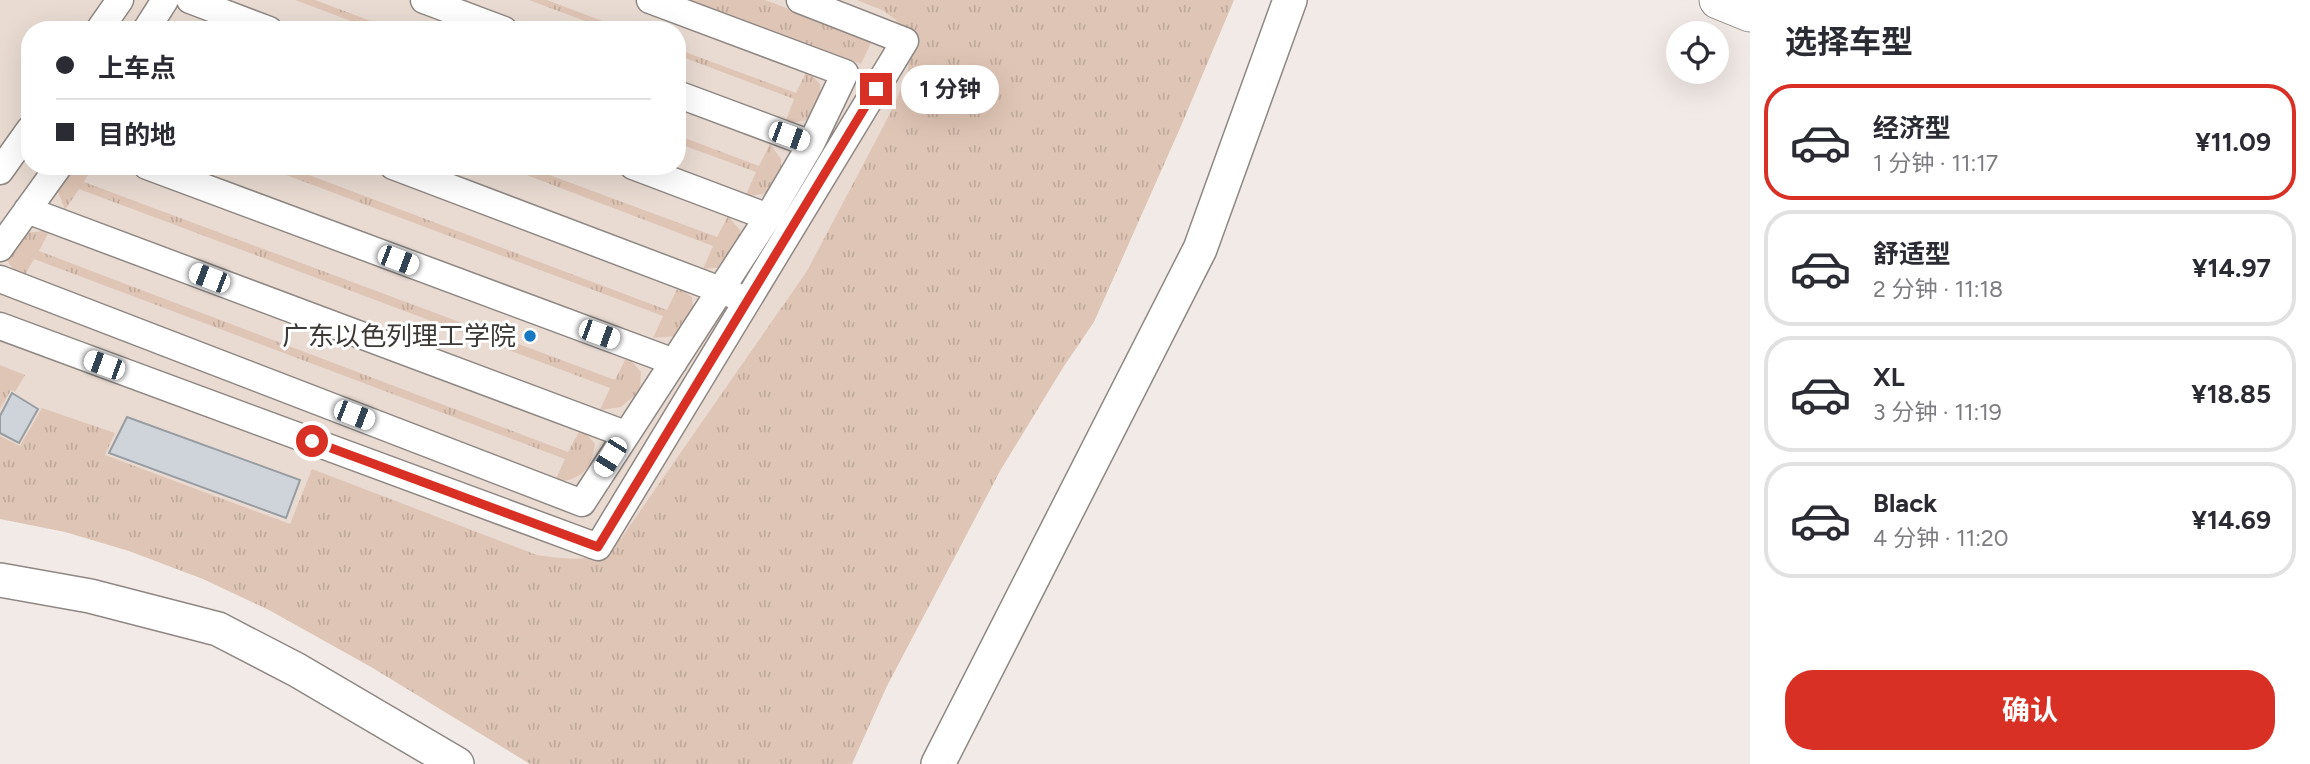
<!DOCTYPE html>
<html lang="zh">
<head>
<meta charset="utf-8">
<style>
	:root { --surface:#fff; --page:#f7f7f7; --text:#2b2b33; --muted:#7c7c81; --line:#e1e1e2; --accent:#d93025 }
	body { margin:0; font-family:Figtree,"Noto Sans SC",sans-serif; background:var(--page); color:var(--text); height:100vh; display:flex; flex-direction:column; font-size:26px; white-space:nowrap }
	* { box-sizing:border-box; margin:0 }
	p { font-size:23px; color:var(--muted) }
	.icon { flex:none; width:38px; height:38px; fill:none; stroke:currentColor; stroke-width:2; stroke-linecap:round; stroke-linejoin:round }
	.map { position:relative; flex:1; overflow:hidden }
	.details { display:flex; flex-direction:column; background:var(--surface); width:560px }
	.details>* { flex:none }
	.hud { position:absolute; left:21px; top:21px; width:665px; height:154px; border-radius:28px; box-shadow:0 7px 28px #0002; display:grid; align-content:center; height:154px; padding:0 35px; background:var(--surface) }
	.fabs { position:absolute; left:1666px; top:21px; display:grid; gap:14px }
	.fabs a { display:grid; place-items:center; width:63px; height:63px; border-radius:50%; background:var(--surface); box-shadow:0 7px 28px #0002; font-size:35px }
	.end { position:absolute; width:32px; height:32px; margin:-16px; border:9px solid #d93025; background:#fff; box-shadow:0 0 0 4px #fff }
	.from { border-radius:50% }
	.bubble { position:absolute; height:49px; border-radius:24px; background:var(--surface); box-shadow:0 7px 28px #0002; font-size:23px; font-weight:700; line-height:49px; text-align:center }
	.car { position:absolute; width:21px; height:42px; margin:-21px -10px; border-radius:9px; box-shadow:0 0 5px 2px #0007; background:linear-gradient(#fff 24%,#345 0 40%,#fff 0 76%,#345 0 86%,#fff 0) }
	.hud b { display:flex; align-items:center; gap:24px; height:66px; font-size:26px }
	.hud b+b { border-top:2px solid var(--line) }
	.hud i { width:18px; height:18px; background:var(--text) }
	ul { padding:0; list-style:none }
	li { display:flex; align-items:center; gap:21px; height:116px; margin:0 14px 10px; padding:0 21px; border:4px solid var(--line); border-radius:28px }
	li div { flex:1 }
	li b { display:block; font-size:26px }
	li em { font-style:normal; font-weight:700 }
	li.active { border-color:var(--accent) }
	li>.icon { width:63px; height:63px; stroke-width:1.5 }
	h2 { padding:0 35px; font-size:32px; line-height:84px }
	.primary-button { display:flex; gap:14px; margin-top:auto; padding:14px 35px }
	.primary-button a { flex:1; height:80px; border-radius:28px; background:var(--accent); color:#fff; font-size:28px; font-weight:700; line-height:80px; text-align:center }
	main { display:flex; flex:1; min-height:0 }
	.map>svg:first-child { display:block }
	.built { fill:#e9dbd2; fill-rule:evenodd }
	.grass { fill:url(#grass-tufts) }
	.building { fill:#cfd4da; stroke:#979da2; stroke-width:2 }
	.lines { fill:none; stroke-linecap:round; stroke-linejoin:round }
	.minor-casing { stroke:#8e8783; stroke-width:29 }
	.tertiary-casing { stroke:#8e8783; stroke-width:36 }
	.secondary-casing { stroke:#8e8783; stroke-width:39 }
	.minor { stroke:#fff; stroke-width:26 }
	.tertiary { stroke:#fff; stroke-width:33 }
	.secondary { stroke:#fff; stroke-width:37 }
	.route { stroke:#d93025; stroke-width:9 }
	.poi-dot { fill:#1779c4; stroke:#fff; stroke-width:2.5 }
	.labels { text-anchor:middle; stroke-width:6; stroke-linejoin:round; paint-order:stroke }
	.poi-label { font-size:26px; fill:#3b3836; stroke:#fff; text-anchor:end }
</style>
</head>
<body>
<main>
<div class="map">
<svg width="1750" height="764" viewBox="0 0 1750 764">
	<defs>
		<pattern id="grass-tufts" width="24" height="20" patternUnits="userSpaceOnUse" patternTransform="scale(1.75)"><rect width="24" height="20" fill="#dfc5b5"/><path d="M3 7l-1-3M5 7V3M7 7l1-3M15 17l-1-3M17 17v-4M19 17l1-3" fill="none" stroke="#c0aa9c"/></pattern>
	</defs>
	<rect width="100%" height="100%" fill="#f2eae6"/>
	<path class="built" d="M0,0H1056L845,764L268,595L0,505ZM30,30H677V166H30Z"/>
	<path class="grass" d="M295,0H315L395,30H375Z
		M529,0H547L626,30H609Z
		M691,0H765L864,37L871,43L861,64Z
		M857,0H1234L1181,126L1094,322L1064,366L1000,471L887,686L852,764H530L371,667L269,610L203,579L129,551L65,532L0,519V436L20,446L42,408L115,433L105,455L290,524L312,469L537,555C558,558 580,562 599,554C607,551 615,543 622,537L807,271L894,106L908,70L910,48L896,20L882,10Z
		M677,49L796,93L807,70L820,84L821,104L805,121L785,123L794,99L677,55Z
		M677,135L759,166L770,144L781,159V177L768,193L745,197L756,172L677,143Z
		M73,166H93L84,182L615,380L627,356L641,372L640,391L621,407L600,410L610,388L79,189L65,210L57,189L61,174Z
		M262,166H285L667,310L678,287L692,297L694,318L677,336L653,338L663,316Z
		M503,166H525L717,237L728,216L740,230V250L725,267L703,269L713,246Z
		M50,230L39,251L568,452L581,428L595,444C590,473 582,478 554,483L565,459L34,259L22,280L8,262L10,246L26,233Z
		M0,365L25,375L15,392L11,390L0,409Z"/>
	<path class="building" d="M12,393L38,409L19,443L0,433V416Z
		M127,417L300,480L286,518L109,453Z"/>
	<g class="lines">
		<g class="minor-casing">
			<path id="minor" d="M190,0L269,30
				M424,0L504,30
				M99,30L120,0
				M146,30L165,0
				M677,94L811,144
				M147,166L674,362
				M393,166L736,296
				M633,166L768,217
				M0,171L30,129
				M27,210L625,434
				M0,248L59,166
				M0,279L582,503L768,217L811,144L845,73L650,0
				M0,326L598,547L905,41L800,0"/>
		</g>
		<g class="tertiary-casing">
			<path id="tertiary" d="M0,580L90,596L218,629L297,670L457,764
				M938,764L1200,249L1290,0"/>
		</g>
		<g class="secondary-casing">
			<path id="secondary" d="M1718,0L1750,13"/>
		</g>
		<use href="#minor" class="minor"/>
		<use href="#tertiary" class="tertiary"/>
		<use href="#secondary" class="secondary"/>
	</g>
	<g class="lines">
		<path class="route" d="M312,441L598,547L876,89"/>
	</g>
	<circle class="poi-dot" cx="530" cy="336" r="7"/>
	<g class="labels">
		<g class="poi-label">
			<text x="516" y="345">广东以色列理工学院</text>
		</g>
	</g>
</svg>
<div class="fabs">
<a><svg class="icon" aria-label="locate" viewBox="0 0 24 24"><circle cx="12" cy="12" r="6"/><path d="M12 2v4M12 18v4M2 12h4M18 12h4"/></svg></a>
</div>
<i class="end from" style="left:312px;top:441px"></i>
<i class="end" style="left:876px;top:89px"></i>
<div class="bubble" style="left:901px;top:65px;width:98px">1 分钟</div>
<i class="car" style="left:789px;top:136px;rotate:110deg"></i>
<i class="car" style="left:398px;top:260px;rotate:111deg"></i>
<i class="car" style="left:209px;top:278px;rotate:291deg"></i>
<i class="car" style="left:599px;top:334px;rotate:110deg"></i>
<i class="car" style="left:104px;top:365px;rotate:290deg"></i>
<i class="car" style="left:354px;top:415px;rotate:111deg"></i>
<i class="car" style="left:610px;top:457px;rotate:212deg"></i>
<div class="hud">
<b><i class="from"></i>上车点</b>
<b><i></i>目的地</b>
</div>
</div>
<section class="details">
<h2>选择车型</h2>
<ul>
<li class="active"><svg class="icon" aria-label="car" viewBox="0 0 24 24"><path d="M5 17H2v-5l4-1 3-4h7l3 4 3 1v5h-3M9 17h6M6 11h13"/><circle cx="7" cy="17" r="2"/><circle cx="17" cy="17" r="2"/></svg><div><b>经济型</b><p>1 分钟 · 11:17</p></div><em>¥11.09</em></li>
<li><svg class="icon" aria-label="car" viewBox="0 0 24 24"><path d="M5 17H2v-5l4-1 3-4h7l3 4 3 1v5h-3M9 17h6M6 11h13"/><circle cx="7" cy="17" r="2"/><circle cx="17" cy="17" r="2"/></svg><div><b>舒适型</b><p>2 分钟 · 11:18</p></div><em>¥14.97</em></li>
<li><svg class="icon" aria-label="car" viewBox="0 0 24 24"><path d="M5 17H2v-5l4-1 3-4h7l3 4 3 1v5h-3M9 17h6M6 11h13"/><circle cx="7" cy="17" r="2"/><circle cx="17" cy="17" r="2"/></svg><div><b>XL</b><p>3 分钟 · 11:19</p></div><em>¥18.85</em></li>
<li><svg class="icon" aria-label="car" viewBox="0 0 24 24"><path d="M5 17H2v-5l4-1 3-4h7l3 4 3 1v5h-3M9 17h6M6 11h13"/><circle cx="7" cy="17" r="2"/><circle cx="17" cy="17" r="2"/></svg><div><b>Black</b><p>4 分钟 · 11:20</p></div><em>¥14.69</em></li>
</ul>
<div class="primary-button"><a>确认</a></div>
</section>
</main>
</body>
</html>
